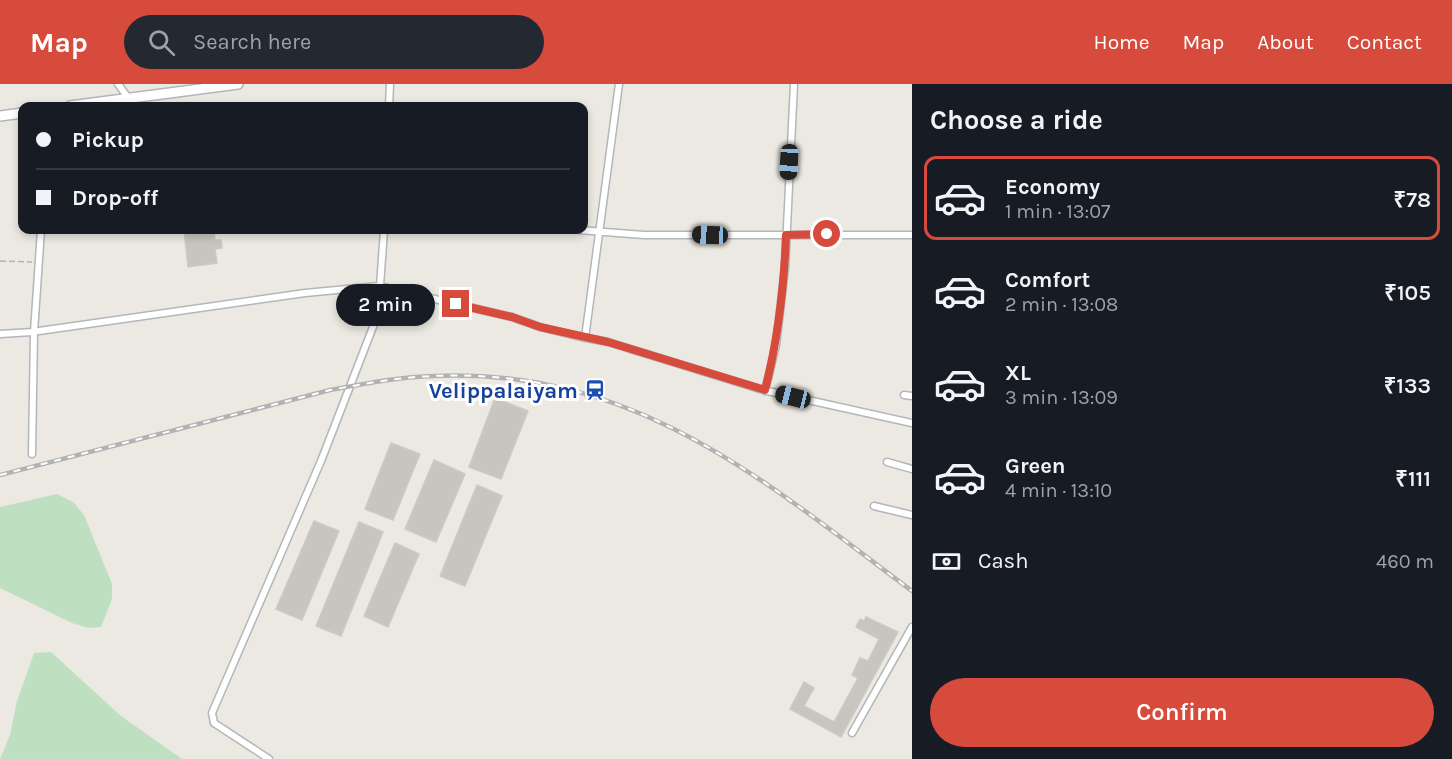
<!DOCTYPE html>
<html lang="en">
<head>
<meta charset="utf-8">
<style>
	:root { --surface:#171b24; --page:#242831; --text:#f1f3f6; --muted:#9ea1a6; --line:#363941; --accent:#d64b3c }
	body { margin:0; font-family:Karla,sans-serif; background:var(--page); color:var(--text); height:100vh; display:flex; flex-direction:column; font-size:22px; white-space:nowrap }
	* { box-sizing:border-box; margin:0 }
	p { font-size:20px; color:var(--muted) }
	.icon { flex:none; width:33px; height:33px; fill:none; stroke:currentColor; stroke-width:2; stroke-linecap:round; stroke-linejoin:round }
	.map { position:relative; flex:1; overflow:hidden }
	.panel { display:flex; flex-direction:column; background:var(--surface); width:540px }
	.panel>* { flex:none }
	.guide { position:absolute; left:18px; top:18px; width:570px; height:132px; border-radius:12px; box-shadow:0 3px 9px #0003; display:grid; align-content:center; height:132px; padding:0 18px; background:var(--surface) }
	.end { position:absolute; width:27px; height:27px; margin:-14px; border:8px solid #d64b3c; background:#fff; box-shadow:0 0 0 3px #fff }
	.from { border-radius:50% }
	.bubble { position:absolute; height:42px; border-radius:21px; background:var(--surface); box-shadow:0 3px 9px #0003; font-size:20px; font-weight:600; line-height:42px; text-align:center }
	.car { position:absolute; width:18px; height:36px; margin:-18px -9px; border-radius:8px; box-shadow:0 0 4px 2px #0007; background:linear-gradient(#222 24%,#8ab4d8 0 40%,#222 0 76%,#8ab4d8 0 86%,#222 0) }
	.guide b { display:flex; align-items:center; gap:21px; height:57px; font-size:22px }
	.guide b+b { border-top:2px solid var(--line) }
	.guide i { width:15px; height:15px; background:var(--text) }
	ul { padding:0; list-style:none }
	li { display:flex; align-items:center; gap:18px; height:84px; margin:0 12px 9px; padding:0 6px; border:3px solid transparent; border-radius:12px }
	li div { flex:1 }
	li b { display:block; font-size:22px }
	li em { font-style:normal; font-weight:600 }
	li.on { border-color:var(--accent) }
	li>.icon { width:54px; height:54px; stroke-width:1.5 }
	h2 { padding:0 18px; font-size:27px; line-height:72px }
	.pay { display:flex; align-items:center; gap:15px; height:66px; padding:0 18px; font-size:22px }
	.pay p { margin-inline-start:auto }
	.button { display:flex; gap:12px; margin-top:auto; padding:12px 18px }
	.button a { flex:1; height:69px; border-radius:36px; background:var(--accent); color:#fff; font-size:24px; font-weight:600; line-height:69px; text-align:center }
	header { display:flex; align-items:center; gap:36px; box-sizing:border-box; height:84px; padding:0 30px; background:var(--accent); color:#fff }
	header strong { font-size:28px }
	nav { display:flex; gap:33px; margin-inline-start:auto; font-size:21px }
	.search { width:420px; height:54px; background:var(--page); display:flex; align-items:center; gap:15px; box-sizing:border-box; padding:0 21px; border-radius:33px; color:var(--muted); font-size:22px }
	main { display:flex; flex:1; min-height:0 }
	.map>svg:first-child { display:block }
	.green { fill:#bfe0c0 }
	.building { fill:#c8c5c0; stroke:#cecac0; stroke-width:1.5 }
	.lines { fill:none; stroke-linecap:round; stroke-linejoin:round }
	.minor-casing { stroke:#b3b6ba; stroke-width:9 }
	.secondary-casing { stroke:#b2b5ba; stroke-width:12 }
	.path { stroke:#9ac0a6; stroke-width:1.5; stroke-dasharray:6 3; stroke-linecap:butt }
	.minor { stroke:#fff; stroke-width:6 }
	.secondary { stroke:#fff; stroke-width:9 }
	.rail-casing { stroke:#b1b2b2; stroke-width:4.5 }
	.rail { stroke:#fff; stroke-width:2; stroke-dasharray:7; stroke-linecap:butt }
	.route { stroke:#d64b3c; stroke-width:8 }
	.labels { text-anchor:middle; stroke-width:6; stroke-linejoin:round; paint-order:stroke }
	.transit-label { font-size:22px; font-weight:bold; fill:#164399; stroke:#fff; text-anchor:end }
</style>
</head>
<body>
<header>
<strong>Map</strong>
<div class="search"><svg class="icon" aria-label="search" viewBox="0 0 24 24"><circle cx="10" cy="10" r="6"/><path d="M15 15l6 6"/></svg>Search here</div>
<nav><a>Home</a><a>Map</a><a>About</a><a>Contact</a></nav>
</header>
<main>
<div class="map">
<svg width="912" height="675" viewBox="0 0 912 675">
	<rect width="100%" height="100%" fill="#ebe9e1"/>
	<path class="green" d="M57,410L73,418L84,431L112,500V515L101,543L88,544L72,539L0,504V423Z
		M51,568L121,632L182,675H0L10,651L17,617L34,569Z"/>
	<path class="building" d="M184,146H214L215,156H221L222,164L215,165L217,179L188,183Z
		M495,314L528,327L501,395L469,383Z
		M391,359L420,370L393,436L365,425Z
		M434,376L465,390L436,458L405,445Z
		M477,401L502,412L465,502L440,492Z
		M314,437L339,447L302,536L276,525Z
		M359,438L383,448L341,552L316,542Z
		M395,459L419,470L388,543L364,532Z
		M866,533L898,548L841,653L790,625L804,598L814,604L804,622L834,638L858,594L852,591L860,574L868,577L879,555L856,543L860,535L864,537Z"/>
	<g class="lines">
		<g class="minor-casing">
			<path id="minor" d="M118,0L129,15
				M389,22L390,0
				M579,146L644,151H912
				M0,250L32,248L305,209L379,202L512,233L540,243L581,253L608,258L763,306L912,339
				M585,254L619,0
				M765,307L776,261L785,184L794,0
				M904,311L912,312
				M32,370L34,248L41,146
				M887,378L912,385
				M874,422L912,431
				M852,649L912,543
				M269,675L214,639L212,629L321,377L378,230L384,146"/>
		</g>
		<g class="secondary-casing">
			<path id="secondary" d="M70,22L238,0
				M0,32L22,29"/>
		</g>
		<path class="path" d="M0,177L32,178"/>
		<use href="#minor" class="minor"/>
		<use href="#secondary" class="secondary"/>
		<g class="rail-casing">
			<path id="rail" d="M0,391L330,306C364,300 398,293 433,292C634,283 762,395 912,507"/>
		</g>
		<use href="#rail" class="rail"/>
	</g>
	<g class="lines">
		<path class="route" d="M456,220L512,233L540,243L608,258L765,306C778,255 784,204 786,151L827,150"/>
	</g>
	<defs>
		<g id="station-bare" transform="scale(1.62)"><path d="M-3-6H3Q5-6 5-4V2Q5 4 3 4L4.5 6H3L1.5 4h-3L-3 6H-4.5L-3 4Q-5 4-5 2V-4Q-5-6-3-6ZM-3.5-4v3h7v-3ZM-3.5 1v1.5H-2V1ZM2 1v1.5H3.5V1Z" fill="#1a4fb4" stroke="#fff" stroke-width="2.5" paint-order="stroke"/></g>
	</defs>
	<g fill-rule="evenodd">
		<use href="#station-bare" x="595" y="306"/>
	</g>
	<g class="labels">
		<g class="transit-label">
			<text x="578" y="314">Velippalaiyam</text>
		</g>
	</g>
</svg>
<i class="end from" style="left:827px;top:150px"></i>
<i class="end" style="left:456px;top:220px"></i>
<div class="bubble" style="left:336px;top:200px;width:99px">2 min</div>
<i class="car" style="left:789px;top:78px;rotate:183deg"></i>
<i class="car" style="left:710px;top:151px;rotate:272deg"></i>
<i class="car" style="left:793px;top:313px;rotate:284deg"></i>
<div class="guide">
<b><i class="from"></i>Pickup</b>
<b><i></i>Drop-off</b>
</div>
</div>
<section class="panel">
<h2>Choose a ride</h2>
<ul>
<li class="on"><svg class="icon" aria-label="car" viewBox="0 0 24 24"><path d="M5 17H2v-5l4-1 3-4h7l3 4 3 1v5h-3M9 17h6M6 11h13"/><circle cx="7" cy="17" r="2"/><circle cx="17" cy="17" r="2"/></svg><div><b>Economy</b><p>1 min · 13:07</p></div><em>₹78</em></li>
<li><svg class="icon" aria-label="car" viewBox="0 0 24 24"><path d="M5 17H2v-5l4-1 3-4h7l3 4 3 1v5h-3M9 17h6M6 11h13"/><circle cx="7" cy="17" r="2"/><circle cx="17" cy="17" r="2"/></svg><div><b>Comfort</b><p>2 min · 13:08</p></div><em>₹105</em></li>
<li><svg class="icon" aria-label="car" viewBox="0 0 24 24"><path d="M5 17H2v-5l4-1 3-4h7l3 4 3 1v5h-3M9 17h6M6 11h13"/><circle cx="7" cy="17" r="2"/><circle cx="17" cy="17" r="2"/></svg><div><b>XL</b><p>3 min · 13:09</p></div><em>₹133</em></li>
<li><svg class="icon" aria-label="car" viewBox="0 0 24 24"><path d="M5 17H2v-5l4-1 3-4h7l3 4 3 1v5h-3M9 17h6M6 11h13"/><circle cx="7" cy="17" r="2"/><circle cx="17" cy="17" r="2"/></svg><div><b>Green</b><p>4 min · 13:10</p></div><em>₹111</em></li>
</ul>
<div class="pay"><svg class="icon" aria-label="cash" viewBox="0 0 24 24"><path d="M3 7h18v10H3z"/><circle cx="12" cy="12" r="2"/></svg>Cash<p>460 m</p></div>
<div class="button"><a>Confirm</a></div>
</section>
</main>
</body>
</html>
